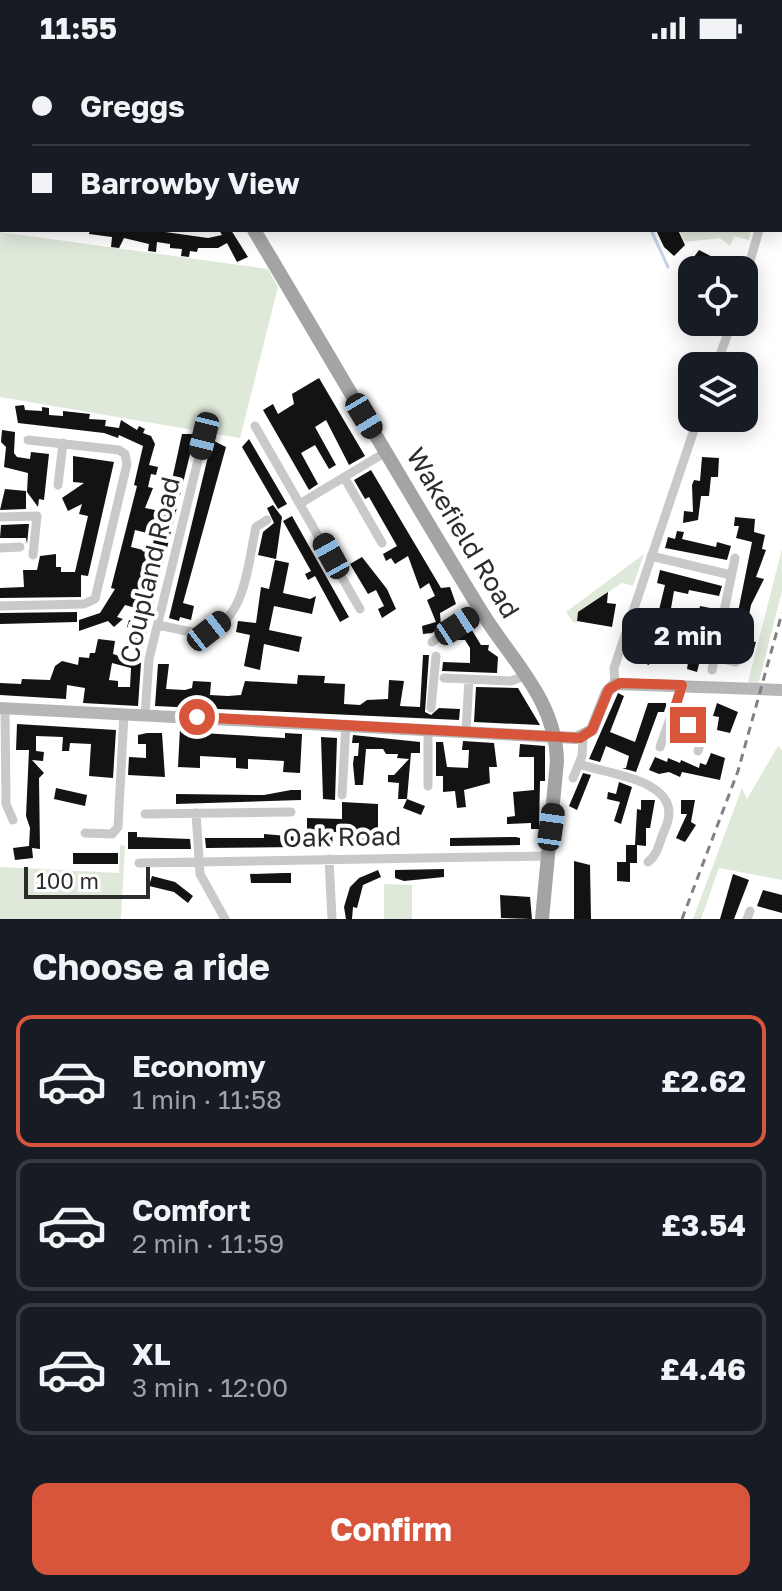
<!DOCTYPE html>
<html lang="en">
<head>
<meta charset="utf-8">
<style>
	:root { --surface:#171b24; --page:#242831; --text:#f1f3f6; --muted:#9ea1a6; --line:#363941; --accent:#d7563b }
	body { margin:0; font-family:"Golos Text",sans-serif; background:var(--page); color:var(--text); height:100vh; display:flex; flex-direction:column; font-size:30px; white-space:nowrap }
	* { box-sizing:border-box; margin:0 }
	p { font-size:26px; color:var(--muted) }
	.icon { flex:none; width:44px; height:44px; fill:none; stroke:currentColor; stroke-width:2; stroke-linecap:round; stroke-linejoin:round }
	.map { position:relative; height:863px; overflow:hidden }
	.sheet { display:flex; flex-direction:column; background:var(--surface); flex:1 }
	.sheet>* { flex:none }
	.hud { position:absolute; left:0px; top:0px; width:782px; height:176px; box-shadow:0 4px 20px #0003; display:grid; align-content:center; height:176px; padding:0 32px; background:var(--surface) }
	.tools { position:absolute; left:678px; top:200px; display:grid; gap:16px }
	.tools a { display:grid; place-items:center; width:80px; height:80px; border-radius:16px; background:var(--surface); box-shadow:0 4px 20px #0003; font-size:40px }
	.scale { position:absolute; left:24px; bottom:20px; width:126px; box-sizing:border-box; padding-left:8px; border:4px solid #2c2c2c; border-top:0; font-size:22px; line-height:28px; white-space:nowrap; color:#2c2c2c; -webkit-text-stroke:6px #fff; paint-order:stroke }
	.end { position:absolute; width:36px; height:36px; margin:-18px; border:10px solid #d7563b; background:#fff; box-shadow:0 0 0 4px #fff }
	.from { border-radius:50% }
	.bubble { position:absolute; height:56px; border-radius:16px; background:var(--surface); box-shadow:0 4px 20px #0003; font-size:26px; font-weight:700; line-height:56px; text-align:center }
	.car { position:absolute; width:24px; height:48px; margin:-24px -12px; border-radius:10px; box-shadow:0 0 6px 2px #0007; background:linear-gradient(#222 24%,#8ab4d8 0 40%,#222 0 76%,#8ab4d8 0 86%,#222 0) }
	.hud b { display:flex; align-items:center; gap:28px; height:76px; font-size:30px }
	.hud b+b { border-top:2px solid var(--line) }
	.hud i { width:20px; height:20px; background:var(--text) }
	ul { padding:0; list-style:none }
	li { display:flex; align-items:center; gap:24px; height:132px; margin:0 16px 12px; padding:0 16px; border:4px solid var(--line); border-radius:16px }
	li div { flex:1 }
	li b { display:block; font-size:30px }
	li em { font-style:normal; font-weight:700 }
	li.selected { border-color:var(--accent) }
	li>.icon { width:72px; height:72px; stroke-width:1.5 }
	h2 { padding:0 32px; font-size:36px; line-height:96px }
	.cta { display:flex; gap:16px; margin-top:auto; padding:16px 32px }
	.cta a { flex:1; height:92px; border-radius:16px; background:var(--accent); color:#fff; font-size:32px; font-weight:700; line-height:92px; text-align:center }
	.status { display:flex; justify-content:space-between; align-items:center; height:56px; padding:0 40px; background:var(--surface); direction:ltr }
	.status svg { height:22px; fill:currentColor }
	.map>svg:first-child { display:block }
	.green { fill:#dfe9da }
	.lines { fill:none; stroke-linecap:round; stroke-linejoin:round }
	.stream { stroke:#c8d3e8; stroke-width:3 }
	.building { fill:#131313; fill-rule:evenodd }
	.street { stroke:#c9c9c9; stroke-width:9 }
	.secondary { stroke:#b6b6b6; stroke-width:12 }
	.primary { stroke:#a4a4a4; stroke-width:14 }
	.rail { stroke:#818181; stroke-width:3; stroke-dasharray:8 6; stroke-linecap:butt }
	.route { stroke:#d7563b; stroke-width:10 }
	.labels { text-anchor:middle; stroke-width:8; stroke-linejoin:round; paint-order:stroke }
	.street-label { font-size:26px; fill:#2c2c2c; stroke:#fff }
</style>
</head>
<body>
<div class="status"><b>11:55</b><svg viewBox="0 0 49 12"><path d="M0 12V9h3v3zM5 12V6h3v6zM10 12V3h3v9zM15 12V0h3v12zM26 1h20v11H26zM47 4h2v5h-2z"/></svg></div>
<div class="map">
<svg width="782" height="863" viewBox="0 0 782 863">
	<rect width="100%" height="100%" fill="#fff"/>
	<path class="green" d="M679,174H751L749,184L734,180L730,190L720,182L685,186Z
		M0,176L268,213L278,231L240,382L0,341Z
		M782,493V535L758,630L748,626Z
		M644,498L633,530L622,527L579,556L577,567L573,566L566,556Z
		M778,690L782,694V824L719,812L701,863H693L742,732L747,743Z
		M120,789L125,790L121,863H0V811L119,817Z
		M384,828L412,829V863H384Z"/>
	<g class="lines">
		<path class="stream" d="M603,0L604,2
			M651,174L668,211"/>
	</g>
	<path class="building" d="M90,174H151L208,182L222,179L219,174H231L248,201L237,206L227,187L218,192H198L197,196L190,195L189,201L181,200L182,193L170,192V188L157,186L156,196L148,195L149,188L124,182L119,192L111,191L112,181L89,178Z
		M656,174H678L685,189L674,200L664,191Z
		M699,194L726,208L723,214H712L693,202Z
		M319,322L365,400L349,409L326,364L315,371L336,409L329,413L315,389L301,397L318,428L309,434L263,354L273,348L278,358L294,348L292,338Z
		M24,349L25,354L42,355V351L49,352V359L63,360V355L90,358L89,363L106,364L105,370L119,372L121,364L137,374L139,370L145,373L143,377L151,380L155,388L149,409L158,411L156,419L151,418L148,431L153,432L145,452L165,456L182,378H195L142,594L129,587L132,573L127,571L129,564L135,566L139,553L125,549L117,561L123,563L114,571L108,565L79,575V564L100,557L115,533L111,532L137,430L134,429L143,390L119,379L118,382L104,377L18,367L15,350ZM135,474L155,479L151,496L131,491Z
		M2,374L15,376L14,397L17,401L30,403L31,396L49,398L44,444L39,443L38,451L27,436L28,417L4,411L6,391L1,386Z
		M249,383L287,448L278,453L242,391Z
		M212,384L226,391L183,547L194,550L191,564L180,561L179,565L169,562Z
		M73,400L114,406L88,520L81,519V541L0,542V532L24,531L23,514H37L40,500L56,498V511H61V516H75L88,460L79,458L82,448L68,455L62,442L84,427L73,426Z
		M702,401L719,402L718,421H711L709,440H701L698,464L683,467L684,455L693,456L692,429L694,424L700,425Z
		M371,414L441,532L450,531L456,548L440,557L441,571L432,577L423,578L422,570L436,566L427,544L435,540L429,527L420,533L408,500L395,508L391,502L386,505L383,498L397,490L369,441L365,443L354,424Z
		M5,433L26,435V453L0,454Z
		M273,449L282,461L276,503L258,499L263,476L274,467L267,452Z
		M292,460L349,561L340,566L315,520L308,524L305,518L311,515L283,465Z
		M735,461L755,463L754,476L765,479L762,493L766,494L756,521L764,523L751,549L747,569L736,566L752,486L736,482L739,470H734Z
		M25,468H29L27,488L26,482H0L1,469Z
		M677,475L684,476L682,483L716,491L717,486L731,490L727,504L665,492L668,481L675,483Z
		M362,501L387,533L396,553L382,562L378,553L384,550L376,534L368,538L350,508Z
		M275,504L289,507L283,537L310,543L316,540L312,558L274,550L269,574L302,581L300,590L299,596L264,588L260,614L244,610L250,579L236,576L238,565L256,567L261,531L269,533Z
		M660,514L722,530L719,540L689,534L688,538L674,535L665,587L658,585L649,609L638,605L643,591L647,593L659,554L665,529L657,527Z
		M608,536L607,547L616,548L612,571L577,565L578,556Z
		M700,550L710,552L712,557L697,616L687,613L690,593L682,591L684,584L692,586Z
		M77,556V566L0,568V557Z
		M470,571L481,589H489L488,594L498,601L497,617L442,615L443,606L470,607V592L465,584H457Z
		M727,580L756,586L753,597L725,593Z
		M98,583L115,585L113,598L141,607L138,650L83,647L85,632L67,629L66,643L0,639V627L21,628L22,623L50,624L55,610L62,605L78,609L79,601L89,602L90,597H95ZM112,607L131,612L130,631H118V625L109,624Z
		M423,599H429L425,656L431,659L439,652L460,653L459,664L155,650L158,608H169L166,633L185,634L192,632L193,625L211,626L210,639L228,640L241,639L245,625L297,628L298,619L325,620L324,627L345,628L344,648L360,649L367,644L388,643L389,624L404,625L400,650L420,651Z
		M476,631L518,632L540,669L474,666Z
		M618,637L624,640L610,676L635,686L648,647H667L664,656H658L636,716L622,712H626L629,700L606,690L600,706L589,703Z
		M717,647L738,656L730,677L717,674L719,661L713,660Z
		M17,668L116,674L113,722L89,720L91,688L70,687L69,695H62L63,681L36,680V695L44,696L43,705L32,704L44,717L39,722L40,793L32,792L33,802L15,804L13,792L29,790L30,772L26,760L29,694H16Z
		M180,672L202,673V677L285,682V677L302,678L300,717L283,716L284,705L248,703V713L236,712V702L200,700V712L178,711Z
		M147,677H162L165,721L128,719L129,701L146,702V688H138V679Z
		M353,679L420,686V697H411L407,743L425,750L421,759L403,752L407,743H398L399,727L388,726V719H394L409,703L397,702L398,698H386L383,693H366L363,729H355L353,708L354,700H358L359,687H352Z
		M321,681L337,682L335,744L323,743Z
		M463,685L494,687L497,711H489L490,727L464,734L466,751L457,752L455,735L443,736V720H436V686H443L447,711L468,712L469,694H462Z
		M520,688L545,690V725H540L539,773H531V767L507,768V761L515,760L513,736L534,734V701H519Z
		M711,697L725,702L720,724L682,716L680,721L669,716L659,718L649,714L655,701L667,706L668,702L680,707L681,704L699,712L700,707L706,709Z
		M583,717L591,719L577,754L569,750Z
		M619,726L632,731L621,768L614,765L620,746L607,743L608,736L616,738Z
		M56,732L87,739L85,750L54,743Z
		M291,734H301V744L176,748V738L264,739Z
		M641,744H655L650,772H646V790L637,789V807H630V826L617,825V806H626V789H635L637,753L641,754Z
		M681,744H695L691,766L696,769L685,786L676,782L687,758H681Z
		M342,746L378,748V783H399L400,791H379L366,779V792H348V776H332L333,792L314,793V775H307V762L342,763Z
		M128,776H137V781L190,783L191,793H128Z
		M264,778L299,781V791L206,792L205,782H264Z
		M450,782L516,781L520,782V789L450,790Z
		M73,797H118V808H73Z
		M574,805L590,809L591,863H574Z
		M444,813V821L404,825L395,822V814Z
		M378,814L381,821L363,829L357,852L353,851L352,863H346L344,851L350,831L359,822Z
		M283,817H291V827H251L250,818Z
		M733,818L749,824L734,863H720Z
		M152,820L175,826L193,840L188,847L174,836L149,830Z
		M763,834L782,839V857L757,850Z
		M500,839L530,841L532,863L501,862Z"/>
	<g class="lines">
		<path class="street" d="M780,93L782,84
			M0,135H2
			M744,226L759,174
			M716,310L732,266
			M255,370L360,553
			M344,421L382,487
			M58,429L63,387
			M301,447L386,396
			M0,461L37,460L33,499
			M0,492L20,491
			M651,500L731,519
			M0,550L84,548L95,543L127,408L125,398L119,394L28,384
			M158,569L201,578C247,566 247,509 256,471L267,464
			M432,586L481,555
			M714,601L736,606
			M712,614L735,502
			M444,622L511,625L527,619
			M615,628L614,612L698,362
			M5,652L6,748L13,764
			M431,652L436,600
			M145,659L149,603L204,380
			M672,662L704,676L698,695
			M428,673V730
			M466,674L469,623
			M660,691L682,629
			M579,708C610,719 687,724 665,773C659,785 659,798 648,806
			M573,722L582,700L583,682
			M342,739L346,668
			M196,757L200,818L225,863
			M145,758L291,756
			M85,777L112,778L118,771L124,658
			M329,803L332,863
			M139,807L546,800
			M747,863L750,855"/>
		<path class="secondary" d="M0,652L576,682L592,674L607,636L615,628L782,634"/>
		<path class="primary" d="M150,0L152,2
			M254,174C330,301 404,429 481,555C511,604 556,644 557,705L542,863"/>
		<path class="rail" d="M682,863L738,715L782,557"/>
	</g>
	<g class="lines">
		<path class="route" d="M197,661L580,682L592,674L609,633L620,627L682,629L672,662L688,669"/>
	</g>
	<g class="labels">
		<g class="street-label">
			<text transform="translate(463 477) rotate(59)" y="9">Wakefield Road</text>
			<text transform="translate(150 514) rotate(-77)" y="9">Coupland Road</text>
			<text transform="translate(342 781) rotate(-1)" y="9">Oak Road</text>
		</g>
	</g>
</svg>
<div class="tools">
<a><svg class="icon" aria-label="locate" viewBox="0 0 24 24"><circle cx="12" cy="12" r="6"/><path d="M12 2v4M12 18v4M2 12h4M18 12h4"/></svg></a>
<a><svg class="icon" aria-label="layers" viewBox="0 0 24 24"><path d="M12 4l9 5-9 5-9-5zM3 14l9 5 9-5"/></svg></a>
</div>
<div class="scale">100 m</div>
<i class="end from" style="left:197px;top:661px"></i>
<i class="end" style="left:688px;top:669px"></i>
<div class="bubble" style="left:622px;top:552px;width:132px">2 min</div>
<i class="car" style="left:364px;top:360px;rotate:149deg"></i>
<i class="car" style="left:204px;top:380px;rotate:194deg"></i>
<i class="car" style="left:331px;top:500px;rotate:331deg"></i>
<i class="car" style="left:457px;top:570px;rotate:57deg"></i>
<i class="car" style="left:209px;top:575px;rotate:52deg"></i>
<i class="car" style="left:551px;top:771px;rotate:8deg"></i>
<div class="hud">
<b><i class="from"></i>Greggs</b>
<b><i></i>Barrowby View</b>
</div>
</div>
<section class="sheet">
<h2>Choose a ride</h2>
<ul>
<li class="selected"><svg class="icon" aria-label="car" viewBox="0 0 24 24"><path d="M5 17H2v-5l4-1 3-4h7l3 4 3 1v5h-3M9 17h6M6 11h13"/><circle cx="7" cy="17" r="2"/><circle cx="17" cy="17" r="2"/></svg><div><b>Economy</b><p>1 min · 11:58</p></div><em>£2.62</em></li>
<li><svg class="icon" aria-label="car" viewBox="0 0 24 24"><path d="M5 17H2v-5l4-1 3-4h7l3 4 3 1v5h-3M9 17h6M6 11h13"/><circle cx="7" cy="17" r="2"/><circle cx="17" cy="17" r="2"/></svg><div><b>Comfort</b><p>2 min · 11:59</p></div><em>£3.54</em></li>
<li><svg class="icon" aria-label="car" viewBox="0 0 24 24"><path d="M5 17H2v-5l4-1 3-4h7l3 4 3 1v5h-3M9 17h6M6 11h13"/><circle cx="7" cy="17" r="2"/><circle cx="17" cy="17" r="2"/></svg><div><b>XL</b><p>3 min · 12:00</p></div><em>£4.46</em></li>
</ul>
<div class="cta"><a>Confirm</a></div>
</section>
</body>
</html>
